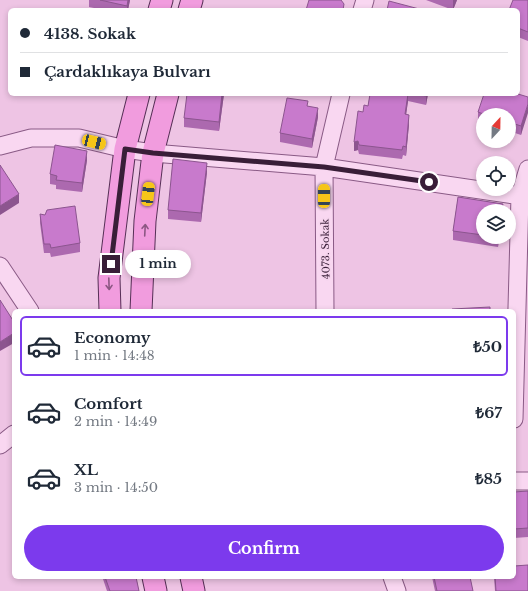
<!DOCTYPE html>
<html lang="en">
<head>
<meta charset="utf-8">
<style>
	:root { --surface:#fff; --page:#f6f6f7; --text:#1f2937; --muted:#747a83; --line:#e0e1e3; --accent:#7c3aed }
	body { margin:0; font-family:"Libre Baskerville",serif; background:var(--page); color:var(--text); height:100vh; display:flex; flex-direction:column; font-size:15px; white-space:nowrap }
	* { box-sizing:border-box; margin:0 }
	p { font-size:13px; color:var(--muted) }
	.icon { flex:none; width:22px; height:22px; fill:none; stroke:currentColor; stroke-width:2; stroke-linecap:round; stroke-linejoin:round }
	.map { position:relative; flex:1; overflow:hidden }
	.panel { position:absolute; left:12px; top:309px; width:504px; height:270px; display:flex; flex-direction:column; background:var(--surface); border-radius:6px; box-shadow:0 2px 6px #0003 }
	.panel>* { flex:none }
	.banner { position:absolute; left:8px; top:8px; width:512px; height:88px; border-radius:6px; box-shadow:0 2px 6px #0003; display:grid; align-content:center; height:88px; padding:0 12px; background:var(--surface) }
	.needle { width:26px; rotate:22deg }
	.controls { position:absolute; left:476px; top:108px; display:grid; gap:8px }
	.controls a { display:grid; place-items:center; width:40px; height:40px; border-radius:50%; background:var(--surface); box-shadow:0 2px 6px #0003; font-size:20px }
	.end { position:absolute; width:18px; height:18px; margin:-9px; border:5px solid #391e38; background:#fff; box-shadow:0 0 0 2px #fff }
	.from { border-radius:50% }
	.bubble { position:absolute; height:28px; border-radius:14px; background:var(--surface); box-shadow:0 2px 6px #0003; font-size:13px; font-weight:700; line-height:28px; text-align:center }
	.car { position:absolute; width:12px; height:24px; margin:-12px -6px; border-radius:5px; box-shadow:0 0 3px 1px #0007; background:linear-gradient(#f5c518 24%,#345 0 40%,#f5c518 0 76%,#345 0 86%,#f5c518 0) }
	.banner b { display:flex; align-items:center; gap:14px; height:38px; font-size:15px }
	.banner b+b { border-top:1px solid var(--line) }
	.banner i { width:10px; height:10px; background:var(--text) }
	ul { padding:7px 0 0; list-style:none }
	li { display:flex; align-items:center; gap:12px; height:60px; margin:0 8px 6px; padding:0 4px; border:2px solid transparent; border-radius:6px }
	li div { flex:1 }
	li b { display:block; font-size:15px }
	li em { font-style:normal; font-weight:700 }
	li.selected { border-color:var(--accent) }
	li>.icon { width:36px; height:36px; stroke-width:1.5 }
	.primary-button { display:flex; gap:8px; margin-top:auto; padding:8px 12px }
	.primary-button a { flex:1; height:46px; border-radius:24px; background:var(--accent); color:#fff; font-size:16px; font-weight:700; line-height:46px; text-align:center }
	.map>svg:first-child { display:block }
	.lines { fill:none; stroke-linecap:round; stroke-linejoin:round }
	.minor-casing { stroke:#895a85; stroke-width:19 }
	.major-casing { stroke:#562f56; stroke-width:23 }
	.minor { stroke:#f9d7f1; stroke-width:17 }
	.major { stroke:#f19cde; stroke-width:21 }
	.wall { fill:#ac69af }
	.shaded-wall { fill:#8c558f }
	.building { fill:#c87acc; stroke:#8c558f }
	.oneway { stroke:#8c5783 }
	.route { stroke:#391e38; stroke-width:5 }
	.labels { text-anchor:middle; stroke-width:3; stroke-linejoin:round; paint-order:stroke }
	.street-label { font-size:10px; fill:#391e38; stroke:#f5d4ed }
</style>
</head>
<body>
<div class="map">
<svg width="528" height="591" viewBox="0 0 528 591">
	<rect width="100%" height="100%" fill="#eec4e4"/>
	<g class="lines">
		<g class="minor-casing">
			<path id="minor" d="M362,10L365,0
				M0,146L31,138H79L125,149L153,153L324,167L528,197
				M0,266L30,311
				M325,311L324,167L341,94
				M514,419L520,196L528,169
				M0,445L14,434
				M514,481H528
				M392,577L397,591"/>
		</g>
		<g class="major-casing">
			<path id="major" d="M159,10L162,0
				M189,10L192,0
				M110,311L109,278L125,149L139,94
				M141,311L145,221L153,153L168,94
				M153,577L156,591
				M191,577L194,591"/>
		</g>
		<use href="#minor" class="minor"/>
		<use href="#major" class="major"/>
	</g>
	<path class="wall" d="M89,0H130L128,10H104L89,7Z
		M426,0H457L453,10Z
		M528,0V41L518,37V10Z
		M224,94L219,131L184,127V118Z
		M320,94H328L327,96Z
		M370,94H428L426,105L408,101L406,114L409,124L406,156L403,155L402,159L359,154L358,150L354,151L363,112L368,106Z
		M528,97L521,135L509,131V115H483V123L478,122V112Z
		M308,106L318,117L312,148L280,142V133Z
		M87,160L82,192L56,189V185L50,184V174Z
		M207,172L201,222L168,219V210Z
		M458,197L503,204V211H483V237H499L498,247L453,240V231Z
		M40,214L80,243V252L51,257L50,253H44L40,223Z
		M528,491V537L514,538V492Z
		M103,577H136L139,591H107L103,579Z
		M432,577H470L473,591H435Z
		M494,577H514L528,591H495Z"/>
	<path class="shaded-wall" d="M128,0H130L128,10H127V6Z
		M453,0H457L453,10Z
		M222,94H224L219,131V122Z
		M408,94V101L405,123V114Z
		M426,94H428L426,105Z
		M528,104V113L521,135V126Z
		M318,108V117L312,148V139Z
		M409,115V124L406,156V147Z
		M358,141V150L354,151V142Z
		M87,151V160L82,192V183Z
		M207,163V172L201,222V213Z
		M19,194V203L0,215V206Z
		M498,237H499L498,247Z
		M14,333V343L0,351V342Z"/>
	<path class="building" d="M100,0H128L127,6Z
		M309,0H341L344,4L343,10H306Z
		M513,0H528V32L518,28V10H509Z
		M389,1L423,10H387Z
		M187,94H222L219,122L184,118Z
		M370,94H408L405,114L409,115L406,147L403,146L402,150L359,145L358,141L354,142L358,111L363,112L364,105L368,106Z
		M416,94H426V96Z
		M484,94H518L528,97V104L521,126L509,122V115H486L478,112Z
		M287,98L308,101L307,106L318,108L312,139L280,133Z
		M55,145L87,151L82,183L56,180L57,176L50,174Z
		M173,159L207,163L201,213L168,210Z
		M0,165L19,194L0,206Z
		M458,197L503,204L502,211H483V235L453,231Z
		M75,206L80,243L51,248L50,244H44L40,214L45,215L47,210Z
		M0,300L14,322V333L0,342Z
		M490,307V311H452V309Z
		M528,491V528L514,529V492Z
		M528,565V591H496L495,577H514V566Z
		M105,577H136L139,591H110Z
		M434,577H470L473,591H437Z"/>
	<defs><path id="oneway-shaft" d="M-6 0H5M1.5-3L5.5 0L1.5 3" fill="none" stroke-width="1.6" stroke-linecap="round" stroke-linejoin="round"/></defs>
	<g class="oneway">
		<use href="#oneway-shaft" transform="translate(145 230) rotate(-87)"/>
		<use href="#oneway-shaft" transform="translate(109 284) rotate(88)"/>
	</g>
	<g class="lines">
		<path class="route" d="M111,264L125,149L153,153L324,167L429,182"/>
	</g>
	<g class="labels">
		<g class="street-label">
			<text transform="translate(325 249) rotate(-91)" y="4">4073. Sokak</text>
		</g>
	</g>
</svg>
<div class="controls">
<a><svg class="needle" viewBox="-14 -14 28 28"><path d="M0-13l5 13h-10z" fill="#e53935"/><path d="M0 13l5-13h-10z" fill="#747a83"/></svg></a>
<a><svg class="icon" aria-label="locate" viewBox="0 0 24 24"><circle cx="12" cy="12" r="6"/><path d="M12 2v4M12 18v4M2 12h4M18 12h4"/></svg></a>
<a><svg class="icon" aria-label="layers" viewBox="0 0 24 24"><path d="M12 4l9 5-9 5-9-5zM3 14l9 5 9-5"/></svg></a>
</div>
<i class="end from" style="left:429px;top:182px"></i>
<i class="end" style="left:111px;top:264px"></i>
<div class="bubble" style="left:125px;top:250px;width:66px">1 min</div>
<i class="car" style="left:94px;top:142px;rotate:104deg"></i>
<i class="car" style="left:148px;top:194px;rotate:7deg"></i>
<i class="car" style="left:324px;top:196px;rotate:0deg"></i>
<div class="banner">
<b><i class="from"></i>4138. Sokak</b>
<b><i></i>Çardaklıkaya Bulvarı</b>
</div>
<section class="panel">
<ul>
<li class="selected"><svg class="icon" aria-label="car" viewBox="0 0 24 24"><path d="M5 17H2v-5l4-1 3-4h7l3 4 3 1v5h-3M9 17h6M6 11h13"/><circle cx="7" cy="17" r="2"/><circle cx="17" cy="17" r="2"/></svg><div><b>Economy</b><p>1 min · 14:48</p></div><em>₺50</em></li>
<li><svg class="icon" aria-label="car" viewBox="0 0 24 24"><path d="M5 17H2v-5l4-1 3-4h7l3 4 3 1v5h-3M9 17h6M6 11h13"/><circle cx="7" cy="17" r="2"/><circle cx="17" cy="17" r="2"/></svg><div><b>Comfort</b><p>2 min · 14:49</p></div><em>₺67</em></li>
<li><svg class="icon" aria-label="car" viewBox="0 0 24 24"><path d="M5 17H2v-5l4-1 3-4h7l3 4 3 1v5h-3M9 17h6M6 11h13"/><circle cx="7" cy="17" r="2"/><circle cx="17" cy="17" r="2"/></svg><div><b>XL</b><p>3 min · 14:50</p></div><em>₺85</em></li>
</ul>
<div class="primary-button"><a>Confirm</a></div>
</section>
</div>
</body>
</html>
